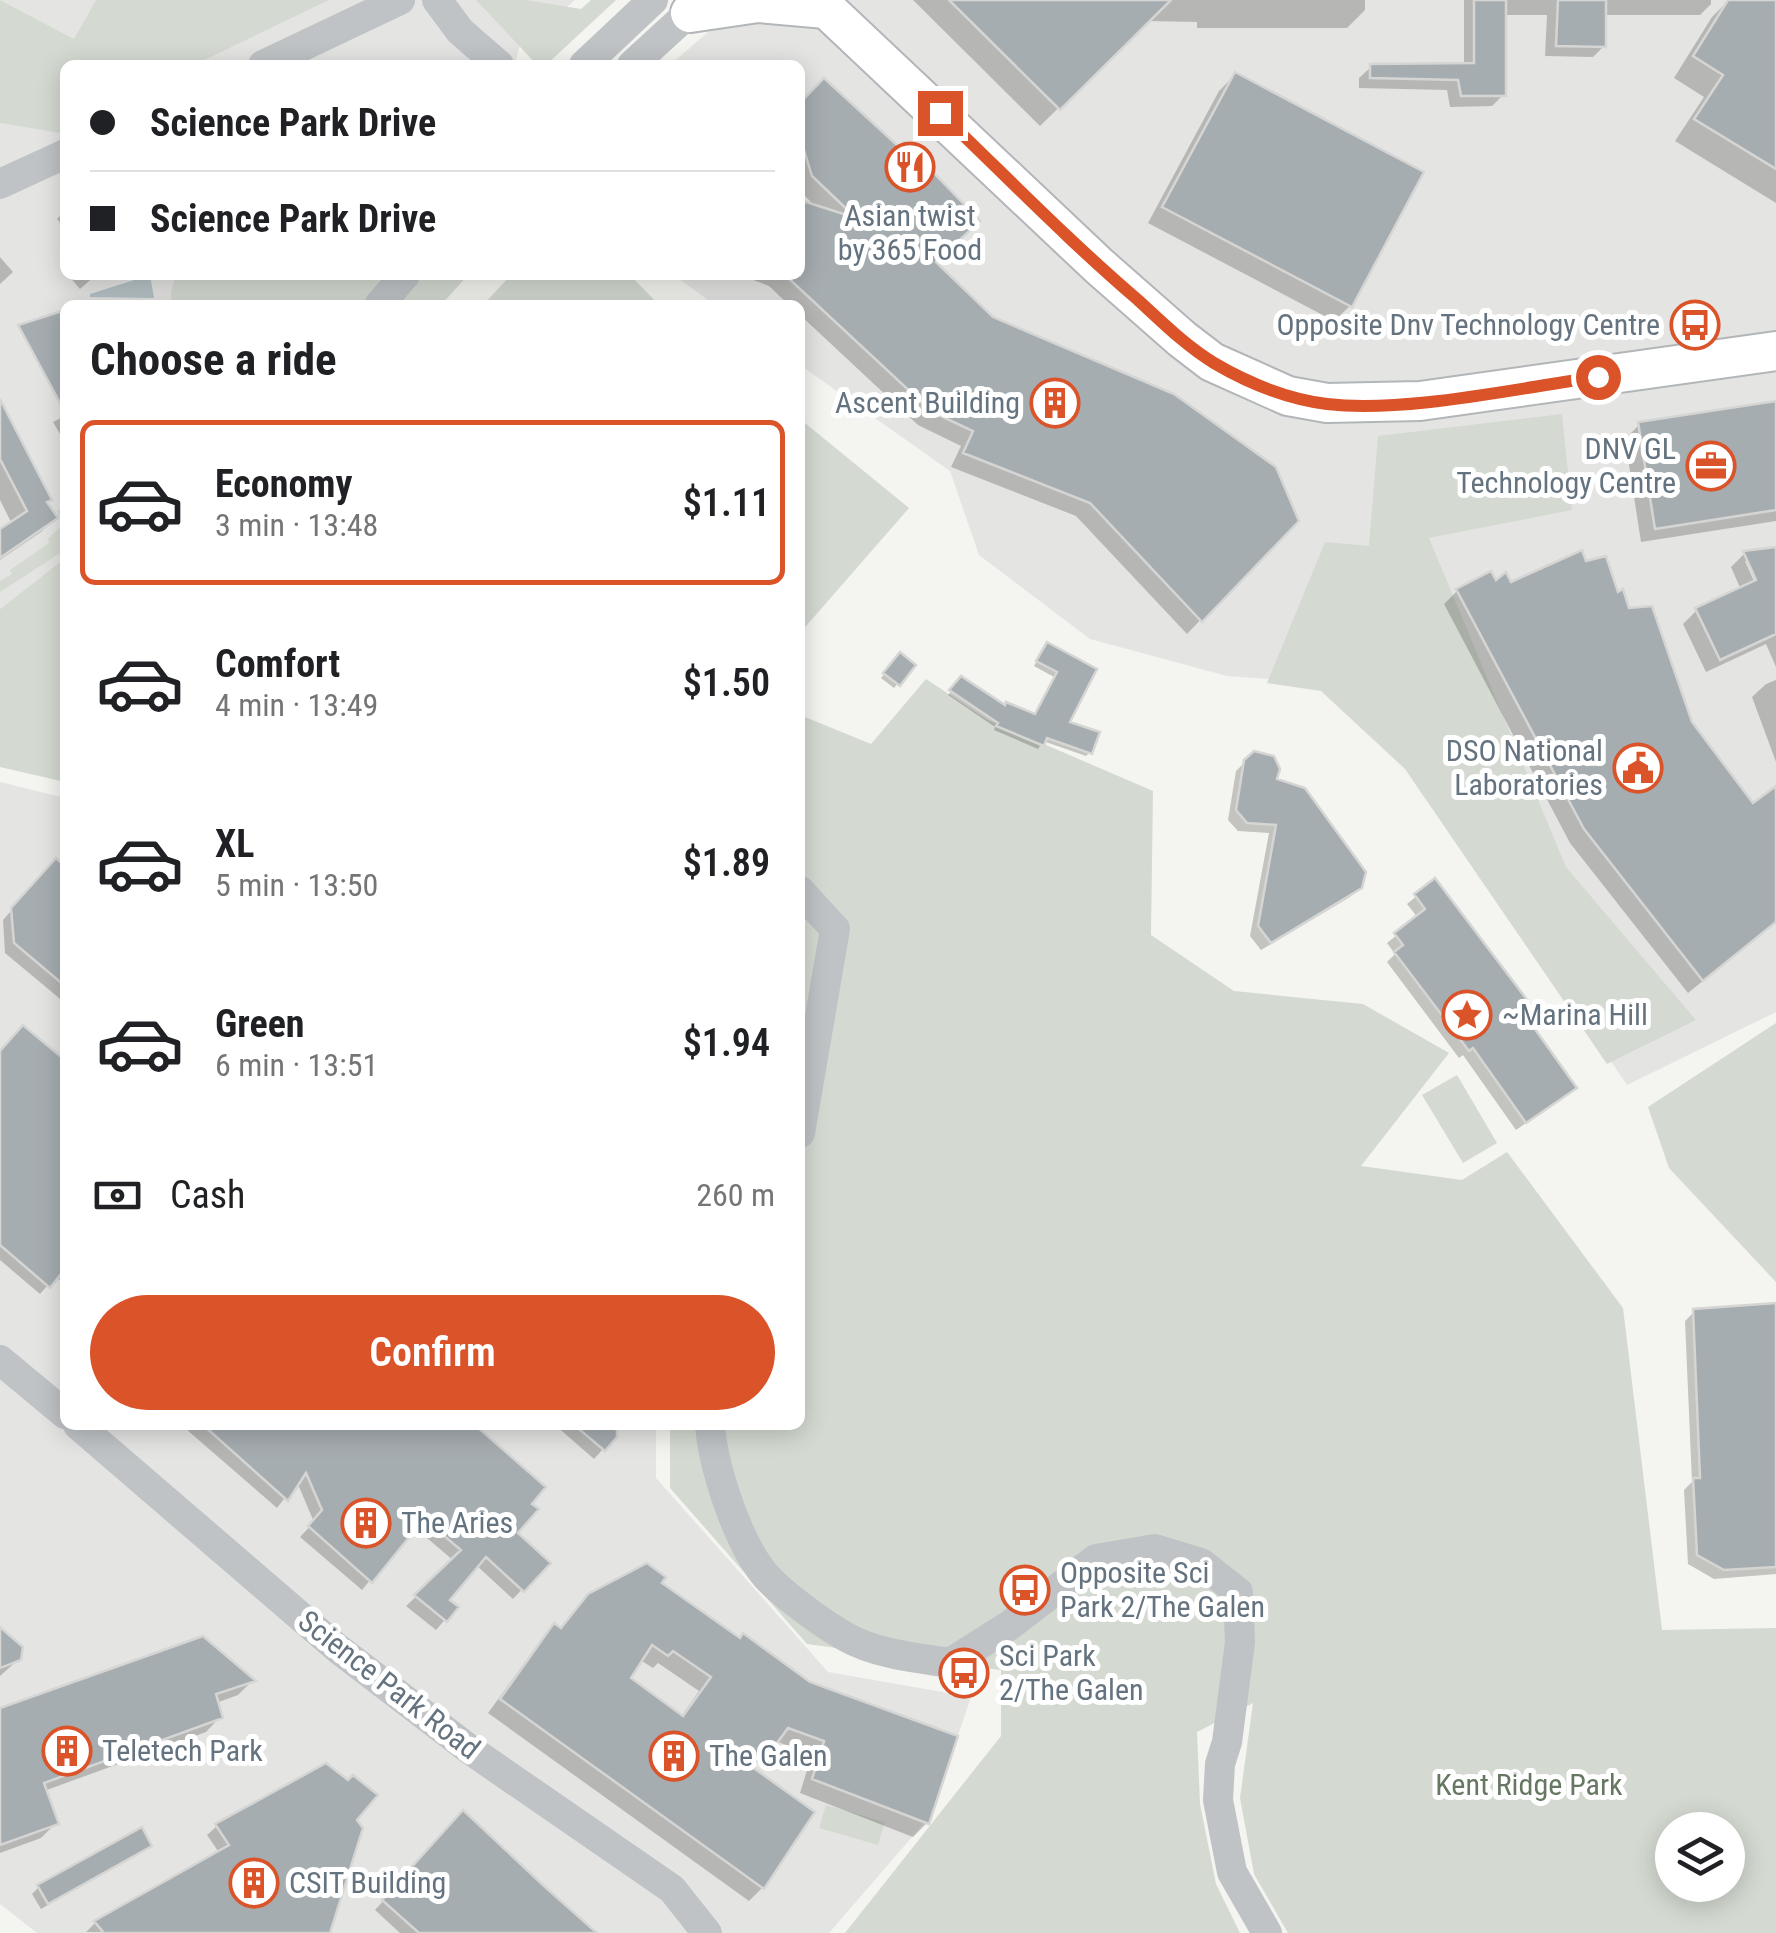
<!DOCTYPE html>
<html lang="en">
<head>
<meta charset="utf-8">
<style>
	:root { --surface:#fff; --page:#f6f6f6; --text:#202124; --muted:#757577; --line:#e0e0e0; --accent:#da5329 }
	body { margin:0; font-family:"Roboto Condensed",sans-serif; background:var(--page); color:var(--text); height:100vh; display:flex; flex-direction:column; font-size:38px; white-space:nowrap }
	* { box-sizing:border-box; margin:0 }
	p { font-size:32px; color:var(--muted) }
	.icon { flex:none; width:55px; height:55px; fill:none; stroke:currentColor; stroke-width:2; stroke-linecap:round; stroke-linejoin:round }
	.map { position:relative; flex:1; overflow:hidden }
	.drawer { position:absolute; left:60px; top:300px; width:745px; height:1130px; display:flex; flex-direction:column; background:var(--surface); border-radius:15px; box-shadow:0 5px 25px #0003 }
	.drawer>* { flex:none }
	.guide { position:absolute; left:60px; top:60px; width:745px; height:220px; border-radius:15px; box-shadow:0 5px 25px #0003; display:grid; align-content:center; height:220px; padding:0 30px; background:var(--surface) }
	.buttons { position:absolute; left:1655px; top:1812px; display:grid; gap:20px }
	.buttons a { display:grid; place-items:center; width:90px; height:90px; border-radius:50%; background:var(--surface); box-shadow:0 5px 25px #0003; font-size:50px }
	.end { position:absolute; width:45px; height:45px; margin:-22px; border:12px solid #da5329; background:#fff; box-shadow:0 0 0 5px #fff }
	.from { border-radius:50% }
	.guide b { display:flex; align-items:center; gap:35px; height:95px; font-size:38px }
	.guide b+b { border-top:2px solid var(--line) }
	.guide i { width:25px; height:25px; background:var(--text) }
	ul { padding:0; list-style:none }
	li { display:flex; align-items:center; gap:30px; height:165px; margin:0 20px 15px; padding:0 10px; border:5px solid transparent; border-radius:15px }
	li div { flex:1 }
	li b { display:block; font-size:38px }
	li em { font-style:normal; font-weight:600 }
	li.selected { border-color:var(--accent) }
	li>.icon { width:90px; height:90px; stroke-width:1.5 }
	h2 { padding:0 30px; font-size:45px; line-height:120px }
	.pay { display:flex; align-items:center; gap:25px; height:110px; padding:0 30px; font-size:38px }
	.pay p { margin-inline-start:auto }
	.cta { display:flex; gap:20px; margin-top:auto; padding:20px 30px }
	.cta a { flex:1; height:115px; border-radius:60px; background:var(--accent); color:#fff; font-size:40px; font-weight:600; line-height:115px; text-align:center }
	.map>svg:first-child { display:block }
	.built { fill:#e4e5e3 }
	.green { fill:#d4dad1; fill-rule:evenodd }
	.water { fill:#b6c2c6 }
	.shadow { fill:#0003; fill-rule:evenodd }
	.building { fill:#a6adb1; stroke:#d5d5d3; stroke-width:2.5; fill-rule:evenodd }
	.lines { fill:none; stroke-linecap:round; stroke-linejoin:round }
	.major-casing { stroke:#b2b6b9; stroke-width:42 }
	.minor { stroke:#bfc3c6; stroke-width:30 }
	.major { stroke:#fff; stroke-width:38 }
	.route { stroke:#da5329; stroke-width:12 }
	.labels { text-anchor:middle; stroke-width:10; stroke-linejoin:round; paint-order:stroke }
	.poi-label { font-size:30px; fill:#64737f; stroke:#fff; text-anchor:start }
	.street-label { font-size:30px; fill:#64737f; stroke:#fff }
	.park-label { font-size:30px; fill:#667762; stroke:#fff }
</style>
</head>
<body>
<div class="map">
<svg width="1776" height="1933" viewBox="0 0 1776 1933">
	<rect width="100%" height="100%" fill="#f4f4f0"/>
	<path class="built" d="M0,0H575L519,48L515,65H65V275H352L322,305H65V558L0,609Z
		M745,0H1776V1012L1627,1085L1382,728L1322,683L1227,676L1090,639L979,555L950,471L800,365V305H715L679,279L676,275H800V65H670Z
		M0,782L65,798V1425H656V1478L828,1672L971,1697L931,1815L829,1933H37L0,1904Z"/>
	<path class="green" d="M0,0L74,39L96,0H329L194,65H65V130L60,133L0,123Z
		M476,0H526L581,9L591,0H616L546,65H537Z
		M176,275H468L441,305H172L171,292Z
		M511,275H630L659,305H483Z
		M1562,414L1572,510L1429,538L1566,867L1696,1020L1607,1064L1405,769L1321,691L1267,683L1325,542L1369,546L1378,436Z
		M800,419L909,508L800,633Z
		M65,507V550L0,592V581L12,574L10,570L49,543L48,539L63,524L57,511Z
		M65,558V782L0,767V609Z
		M926,679L988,720L1153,791L1151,935L1234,991L1363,1004L1449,1053L1361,1166L1462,1180L1507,1152L1623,1308L1662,1630L1776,1628V1933H1288L1254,1874L1240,1798L1253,1703L1197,1732L1200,1804L1216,1884L1240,1933H845L1001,1736V1670L807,1644L670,1488V1425H800V715L871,744ZM1672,1830H1728V1885H1672Z
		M1776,1023V1282L1669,1168L1648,1107Z
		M1457,1075L1497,1143L1463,1163L1422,1095Z
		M826,1805L885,1822L878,1845L819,1828Z"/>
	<path class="water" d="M150,275L154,298L90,297V294Z"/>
	<path class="shadow" d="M913,0H1365V10L1347,28H1197V22L1147,21L1040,126Z
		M1464,0H1711V4L1700,15H1603L1604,46L1593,57L1545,56L1547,15H1504L1503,95L1492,106L1450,107L1447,90L1359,88V78L1371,67L1464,66Z
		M1729,0H1776V203L1675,141L1704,97L1674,78L1712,17Z
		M1235,75L1350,306L1334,321L1148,223L1219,91Z
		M800,106L933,262L992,319L1296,520L1187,634L1076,516L951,467L961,446L918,425L800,315V305H789L769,286L740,275H800V203L818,209L800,191Z
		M65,211V228L57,219Z
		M0,257L13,272L0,284Z
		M68,275H96L80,289Z
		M91,301L174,303L73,305Z
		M65,307V414L19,328L63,313Z
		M1776,403V521L1641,542L1625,439L1640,424Z
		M0,405L45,504L55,518L41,532L0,560V532L12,524L0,500Z
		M65,416V440L64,441L53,422Z
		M1776,550V667L1766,644L1706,672L1683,624L1697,610L1741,590L1731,567L1744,554ZM1745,561H1751L1764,590L1759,592Z
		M1584,564L1627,610L1690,724L1752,807L1776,789V922L1688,993L1570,843L1444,604L1457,591L1495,583L1510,585Z
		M1044,649L1094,670L1066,723L1090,752L1086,756L1043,741L1038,749L994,730L995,727L948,695L962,680L1005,707L1034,716L1054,677L1034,666Z
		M900,655L913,665L894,688L881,678Z
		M1776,680V762L1752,697L1766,684Z
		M1254,753L1359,887L1350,897L1261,950L1250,936L1269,833L1238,831L1228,820L1236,771Z
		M65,869V1003L5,953L3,920L47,870Z
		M1434,882L1520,1012L1565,1096L1516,1130L1463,1055L1459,1058L1387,962L1395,954L1387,943L1418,918L1407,904Z
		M0,1053L65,1064V1283L55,1277L40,1294L0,1260Z
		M1776,1306V1574L1714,1579L1688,1564L1684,1490L1692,1482L1685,1321L1694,1312Z
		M189,1425H472L529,1504L515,1533L547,1563L513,1599L476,1565L446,1600L455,1608L436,1630L406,1606L454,1561L414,1527L362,1590L300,1537L314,1522L297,1482L277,1508L186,1429Z
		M555,1425H614L603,1449L594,1459Z
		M658,1583L739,1640L927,1823L913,1837L800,1793L812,1754L775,1741L752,1770L762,1888L749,1901L488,1713L541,1640L555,1627L559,1630L589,1596ZM640,1660L653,1668L658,1663L699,1691L681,1717L628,1679Z
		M0,1631L19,1659L0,1676Z
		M252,1681L238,1695L216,1703L220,1717L206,1732L44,1791L56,1823L41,1838L0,1853V1710Z
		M348,1783L354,1819L328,1933L86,1932L95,1923L220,1854L207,1835L217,1826Z
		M454,1823L591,1933H400L375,1910Z
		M149,1845L41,1909L32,1894L39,1887Z"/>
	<path class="building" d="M949,0H1171L1060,110Z
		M1474,0H1506V96H1461L1458,80L1370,78V64L1474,63Z
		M1558,0H1606V47L1556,46Z
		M1728,0H1776V169L1694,119L1723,75L1693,56Z
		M1235,72L1424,172L1352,307L1162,207Z
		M824,78L899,147L904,142L980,221L936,262L993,317L1174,394L1276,467L1299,521L1202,622L1090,503L963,453L973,431L932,412L785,275H800V200L856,218L812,176L800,137V103Z
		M65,310V412L18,325Z
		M0,399L52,500L47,502L58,518L0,558V529L27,511L0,459Z
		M1776,401V510L1655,529L1638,422Z
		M1776,547V634L1720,660L1695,608L1756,580L1743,551Z
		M1582,550L1586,561L1606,556L1618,592L1623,589L1629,608L1652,606L1692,722L1753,803L1776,786V922L1703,981L1584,829L1456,589L1491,571L1496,580L1506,572L1511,582Z
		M1047,642L1097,669L1070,722L1100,732L1092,754L1047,738L1044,746L996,726L998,723L949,690L961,676L1005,705L1006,702L1035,714L1057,672L1036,661Z
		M900,652L916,665L900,686L883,673Z
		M1254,751L1274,756L1280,769L1277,779L1305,788L1366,872L1362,888L1271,943L1258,926L1276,825L1247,823L1236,810L1244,760Z
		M56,858L65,866V986L14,943L11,908Z
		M1435,878L1531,1005L1522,1011L1577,1088L1526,1123L1473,1048L1469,1051L1394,952L1403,945L1394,933L1425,909L1414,894Z
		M23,1025L65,1060V1269L50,1288L0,1245V1051Z
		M1776,1303V1567L1724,1570L1697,1555L1693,1478H1700L1693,1309Z
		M203,1425H475L546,1487L532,1504L539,1509L518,1533L551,1563L524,1592L486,1557L450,1600L459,1607L447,1622L414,1595L461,1550L424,1519L372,1583L308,1526L322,1510L306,1473L288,1501Z
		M574,1425H617V1437L605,1451Z
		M647,1563L666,1577L662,1583L740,1638L743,1633L810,1682L958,1736L929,1824L812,1779L824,1741L788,1728L764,1761L731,1748L730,1751L815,1812L764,1889L500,1699L554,1623L561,1628L588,1594ZM652,1645L668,1656L673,1651L711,1677L683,1716L631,1678Z
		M0,1627L23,1647L21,1660L0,1668Z
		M203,1636L256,1681L216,1694L223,1718L44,1783L59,1824L0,1845V1708Z
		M326,1763L348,1780L353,1775L378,1795L357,1820L363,1828L330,1933H104L94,1921L229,1845L215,1824Z
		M463,1810L544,1886L597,1933H419L382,1900Z
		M142,1827L152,1846L48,1904L37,1885Z"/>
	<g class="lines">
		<g class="major-casing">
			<path id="major" d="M817,0L1099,266L1182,339L1212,362L1288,396L1327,403L1420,401L1776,351
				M690,13L758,3L826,9"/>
		</g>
		<path class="minor" d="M437,0L460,31L499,65
			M263,65L400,0
			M584,65L653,0
			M632,65L703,0
			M0,184L65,154
			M379,305L405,275
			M800,891L835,929L800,1133
			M0,1360L65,1414
			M78,1425L337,1648L469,1749L672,1889L707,1933
			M710,1425C713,1467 738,1544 766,1576C783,1595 823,1624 846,1637C876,1654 917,1658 950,1663L1010,1625L1096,1559L1155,1549L1201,1563L1238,1592L1240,1642L1227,1742L1220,1764L1218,1800L1232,1872L1267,1933"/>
		<use href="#major" class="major"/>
	</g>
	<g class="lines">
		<path class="route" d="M940,113C1006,176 1069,241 1138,300C1162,322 1186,346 1214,363C1248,383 1288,399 1327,404C1407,413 1517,388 1598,377"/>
	</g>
	<defs>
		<g id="restaurant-ring" transform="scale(2.5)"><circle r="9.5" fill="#fff" stroke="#da5329" stroke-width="1.5"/><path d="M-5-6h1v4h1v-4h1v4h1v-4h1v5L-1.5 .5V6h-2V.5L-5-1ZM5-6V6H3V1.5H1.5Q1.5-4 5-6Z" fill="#da5329"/></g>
		<g id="bus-ring" transform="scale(2.5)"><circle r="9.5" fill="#fff" stroke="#da5329" stroke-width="1.5"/><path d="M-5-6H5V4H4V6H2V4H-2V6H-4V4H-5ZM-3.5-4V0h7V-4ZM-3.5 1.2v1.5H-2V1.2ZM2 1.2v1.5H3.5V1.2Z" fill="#da5329"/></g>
		<g id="building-ring" transform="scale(2.5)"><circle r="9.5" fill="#fff" stroke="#da5329" stroke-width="1.5"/><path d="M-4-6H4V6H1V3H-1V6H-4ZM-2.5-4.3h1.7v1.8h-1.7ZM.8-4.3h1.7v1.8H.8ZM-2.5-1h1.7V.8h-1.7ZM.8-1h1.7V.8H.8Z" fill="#da5329"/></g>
		<g id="office-ring" transform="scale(2.5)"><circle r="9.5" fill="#fff" stroke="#da5329" stroke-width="1.5"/><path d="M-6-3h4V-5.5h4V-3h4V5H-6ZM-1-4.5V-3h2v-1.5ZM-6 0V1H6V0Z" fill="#da5329"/></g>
		<g id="civic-ring" transform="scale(2.5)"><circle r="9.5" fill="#fff" stroke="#da5329" stroke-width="1.5"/><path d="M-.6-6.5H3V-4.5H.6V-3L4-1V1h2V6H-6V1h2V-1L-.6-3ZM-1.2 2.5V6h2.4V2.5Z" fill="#da5329"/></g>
		<g id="sight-ring" transform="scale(2.5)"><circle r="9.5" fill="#fff" stroke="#da5329" stroke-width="1.5"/><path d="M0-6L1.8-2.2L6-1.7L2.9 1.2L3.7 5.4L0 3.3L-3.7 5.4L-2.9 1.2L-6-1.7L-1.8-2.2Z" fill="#da5329"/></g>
	</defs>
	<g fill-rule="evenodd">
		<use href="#restaurant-ring" x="910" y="167"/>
		<use href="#bus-ring" x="1695" y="325"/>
		<use href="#building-ring" x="1055" y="403"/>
		<use href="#office-ring" x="1711" y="466"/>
		<use href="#civic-ring" x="1638" y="768"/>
		<use href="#sight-ring" x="1467" y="1015"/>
		<use href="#building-ring" x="366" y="1523"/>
		<use href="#bus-ring" x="1025" y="1590"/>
		<use href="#bus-ring" x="964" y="1673"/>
		<use href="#building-ring" x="67" y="1751"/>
		<use href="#building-ring" x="674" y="1756"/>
		<use href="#building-ring" x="254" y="1883"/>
	</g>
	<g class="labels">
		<g class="poi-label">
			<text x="910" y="226" text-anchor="middle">Asian twist<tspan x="910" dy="34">by 365 Food</tspan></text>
			<text x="1660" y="335" text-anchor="end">Opposite Dnv Technology Centre</text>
			<text x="1020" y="413" text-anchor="end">Ascent Building</text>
			<text x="1676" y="459" text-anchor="end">DNV GL<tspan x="1676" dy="34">Technology Centre</tspan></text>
			<text x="1603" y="761" text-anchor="end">DSO National<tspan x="1603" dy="34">Laboratories</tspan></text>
			<text x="1502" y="1025">~Marina Hill</text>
			<text x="401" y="1533">The Aries</text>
			<text x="1060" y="1583">Opposite Sci<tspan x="1060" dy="34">Park 2/The Galen</tspan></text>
			<text x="999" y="1666">Sci Park<tspan x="999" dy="34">2/The Galen</tspan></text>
			<text x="102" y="1761">Teletech Park</text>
			<text x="709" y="1766">The Galen</text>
			<text x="289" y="1893">CSIT Building</text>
		</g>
		<g class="street-label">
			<text transform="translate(389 1685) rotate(38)" y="10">Science Park Road</text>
		</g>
		<g class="park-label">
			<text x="1529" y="1795">Kent Ridge Park</text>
		</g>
	</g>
</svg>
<div class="buttons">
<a><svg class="icon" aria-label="layers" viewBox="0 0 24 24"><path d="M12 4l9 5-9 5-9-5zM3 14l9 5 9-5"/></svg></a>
</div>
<i class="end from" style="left:1598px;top:377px"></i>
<i class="end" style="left:940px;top:113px"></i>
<div class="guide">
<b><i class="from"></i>Science Park Drive</b>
<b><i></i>Science Park Drive</b>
</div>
<section class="drawer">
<h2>Choose a ride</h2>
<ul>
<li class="selected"><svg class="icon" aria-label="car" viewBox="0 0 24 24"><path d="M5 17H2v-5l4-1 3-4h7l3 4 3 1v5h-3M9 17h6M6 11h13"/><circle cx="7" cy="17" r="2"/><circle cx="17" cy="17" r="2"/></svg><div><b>Economy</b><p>3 min · 13:48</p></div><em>$1.11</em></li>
<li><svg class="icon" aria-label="car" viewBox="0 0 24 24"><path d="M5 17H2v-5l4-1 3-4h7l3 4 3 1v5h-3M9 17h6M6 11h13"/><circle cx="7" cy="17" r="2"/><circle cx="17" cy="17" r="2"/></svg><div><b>Comfort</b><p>4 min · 13:49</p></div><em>$1.50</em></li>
<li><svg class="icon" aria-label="car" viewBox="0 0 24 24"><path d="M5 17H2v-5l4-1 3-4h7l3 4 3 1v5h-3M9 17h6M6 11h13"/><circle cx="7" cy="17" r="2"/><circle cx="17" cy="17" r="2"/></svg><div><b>XL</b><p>5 min · 13:50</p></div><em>$1.89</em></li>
<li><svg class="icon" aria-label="car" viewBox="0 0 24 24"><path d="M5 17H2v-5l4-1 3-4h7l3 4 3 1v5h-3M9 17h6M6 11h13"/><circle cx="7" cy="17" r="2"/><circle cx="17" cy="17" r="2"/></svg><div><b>Green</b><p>6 min · 13:51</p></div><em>$1.94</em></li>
</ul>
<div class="pay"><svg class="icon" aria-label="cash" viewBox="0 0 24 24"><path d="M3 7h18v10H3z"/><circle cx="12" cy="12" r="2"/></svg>Cash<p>260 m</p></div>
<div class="cta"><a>Confirm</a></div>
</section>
</div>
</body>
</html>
